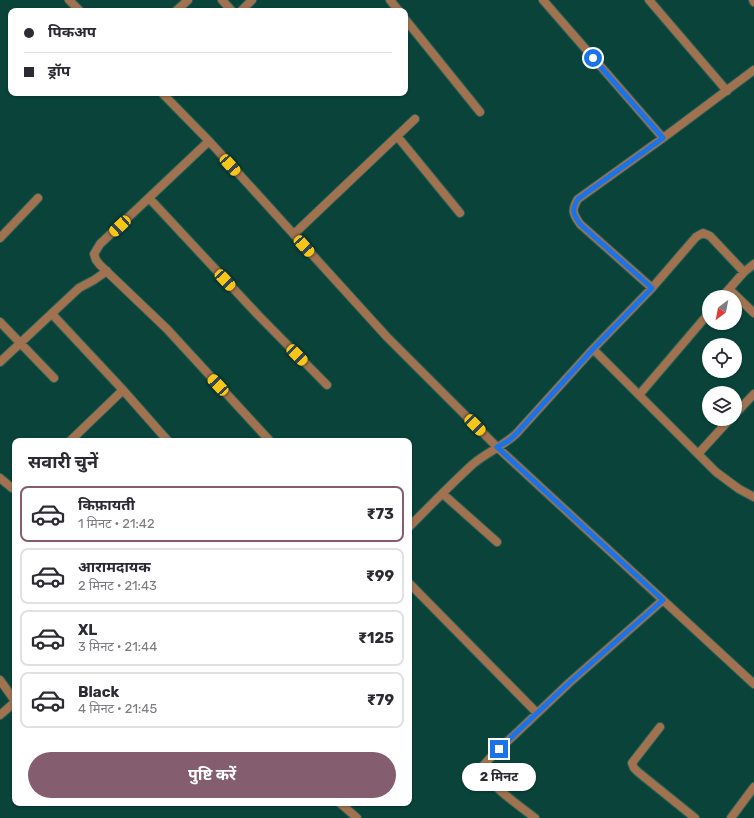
<!DOCTYPE html>
<html lang="hi">
<head>
<meta charset="utf-8">
<style>
	:root { --surface:#fff; --page:#f7f7f7; --text:#2b2b33; --muted:#7c7c81; --line:#e1e1e2; --accent:#845d6e }
	body { margin:0; font-family:Rubik,"Noto Sans Devanagari",sans-serif; background:var(--page); color:var(--text); height:100vh; display:flex; flex-direction:column; font-size:15px; white-space:nowrap }
	* { box-sizing:border-box; margin:0 }
	p { font-size:13px; color:var(--muted) }
	.icon { flex:none; width:22px; height:22px; fill:none; stroke:currentColor; stroke-width:2; stroke-linecap:round; stroke-linejoin:round }
	.map { position:relative; flex:1; overflow:hidden }
	.panel { position:absolute; left:12px; top:438px; width:400px; height:368px; display:flex; flex-direction:column; background:var(--surface); border-radius:8px; box-shadow:0 1px 3px #0004 }
	.panel>* { flex:none }
	.banner { position:absolute; left:8px; top:8px; width:400px; height:88px; border-radius:8px; box-shadow:0 1px 3px #0004; display:grid; align-content:center; height:88px; padding:0 16px; background:var(--surface) }
	.needle { width:26px; rotate:212deg }
	.fabs { position:absolute; left:702px; top:290px; display:grid; gap:8px }
	.fabs a { display:grid; place-items:center; width:40px; height:40px; border-radius:50%; background:var(--surface); box-shadow:0 1px 3px #0004; font-size:20px }
	.end { position:absolute; width:18px; height:18px; margin:-9px; border:5px solid #1a73e8; background:#fff; box-shadow:0 0 0 2px #fff }
	.from { border-radius:50% }
	.bubble { position:absolute; height:28px; border-radius:14px; background:var(--surface); box-shadow:0 1px 3px #0004; font-size:13px; font-weight:700; line-height:28px; text-align:center }
	.car { position:absolute; width:12px; height:24px; margin:-12px -6px; border-radius:5px; box-shadow:0 0 3px 1px #0007; background:linear-gradient(#f5c518 24%,#345 0 40%,#f5c518 0 76%,#345 0 86%,#f5c518 0) }
	.banner b { display:flex; align-items:center; gap:14px; height:38px; font-size:15px }
	.banner b+b { border-top:1px solid var(--line) }
	.banner i { width:10px; height:10px; background:var(--text) }
	ul { padding:0; list-style:none }
	li { display:flex; align-items:center; gap:12px; height:56px; margin:0 8px 6px; padding:0 8px; border:2px solid var(--line); border-radius:8px }
	li div { flex:1 }
	li b { display:block; font-size:15px }
	li em { font-style:normal; font-weight:700 }
	li.on { border-color:var(--accent) }
	li>.icon { width:36px; height:36px; stroke-width:1.5 }
	h2 { padding:0 16px; font-size:18px; line-height:48px }
	.primary-button { display:flex; gap:8px; margin-top:auto; padding:8px 16px }
	.primary-button a { flex:1; height:46px; border-radius:24px; background:var(--accent); color:#fff; font-size:16px; font-weight:700; line-height:46px; text-align:center }
	.map>svg:first-child { display:block }
	.lines { fill:none; stroke-linecap:round; stroke-linejoin:round }
	.street-casing { stroke:#296157; stroke-width:10 }
	.street { stroke:#a0724f; stroke-width:8 }
	.route { stroke:#1a73e8; stroke-width:5 }
</style>
</head>
<body>
<div class="map">
<svg width="754" height="818" viewBox="0 0 754 818">
	<rect width="100%" height="100%" fill="#09433a"/>
	<g class="lines">
		<g class="street-casing">
			<path id="street" d="M69,0L80,11
				M222,0L232,11
				M390,0L399,11
				M543,0L663,138
				M649,0L727,91
				M753,0L754,2
				M176,11L188,0
				M241,11L252,0
				M405,19L480,112
				M162,93L209,141L387,337L497,447L754,684
				M397,136L460,213
				M209,141L100,244L94,254L96,260L100,265L167,329L270,441
				M149,198L258,315L327,385
				M294,234L415,119
				M0,238L38,198
				M652,288L580,224C573,214 571,210 578,199L663,138L754,70
				M729,289L754,313
				M722,297L744,272
				M52,314L123,390L168,441
				M0,322L54,378
				M593,349L716,472L739,489L754,497
				M0,362L79,288L94,280L107,271
				M639,395L709,313
				M735,414L754,394
				M70,441L123,390
				M698,454L730,419
				M0,478L12,488L15,489
				M443,494L497,542
				M409,527C430,506 451,484 473,464C486,453 503,446 516,434L593,349L652,288L696,237L703,233L710,236L744,272L754,264
				M409,583L537,713
				M0,680L15,701
				M0,715L15,702
				M660,727L632,763L634,768L638,772L695,818
				M340,803L357,818
				M535,818C521,807 487,784 482,767L490,758L569,683L663,600
				M731,818L754,787"/>
		</g>
		<use href="#street" class="street"/>
	</g>
	<g class="lines">
		<path class="route" d="M499,749L569,683L663,600L497,447L508,441L516,434L593,349L652,288L580,224C573,214 571,210 578,199L663,138L593,58"/>
	</g>
</svg>
<div class="fabs">
<a><svg class="needle" viewBox="-14 -14 28 28"><path d="M0-13l5 13h-10z" fill="#e53935"/><path d="M0 13l5-13h-10z" fill="#7c7c81"/></svg></a>
<a><svg class="icon" aria-label="locate" viewBox="0 0 24 24"><circle cx="12" cy="12" r="6"/><path d="M12 2v4M12 18v4M2 12h4M18 12h4"/></svg></a>
<a><svg class="icon" aria-label="layers" viewBox="0 0 24 24"><path d="M12 4l9 5-9 5-9-5zM3 14l9 5 9-5"/></svg></a>
</div>
<i class="end from" style="left:593px;top:58px"></i>
<i class="end" style="left:499px;top:749px"></i>
<div class="bubble" style="left:462px;top:763px;width:74px">2 मिनट</div>
<i class="car" style="left:230px;top:165px;rotate:138deg"></i>
<i class="car" style="left:120px;top:226px;rotate:227deg"></i>
<i class="car" style="left:304px;top:246px;rotate:138deg"></i>
<i class="car" style="left:225px;top:280px;rotate:137deg"></i>
<i class="car" style="left:297px;top:355px;rotate:135deg"></i>
<i class="car" style="left:218px;top:385px;rotate:317deg"></i>
<i class="car" style="left:475px;top:425px;rotate:135deg"></i>
<div class="banner">
<b><i class="from"></i>पिकअप</b>
<b><i></i>ड्रॉप</b>
</div>
<section class="panel">
<h2>सवारी चुनें</h2>
<ul>
<li class="on"><svg class="icon" aria-label="car" viewBox="0 0 24 24"><path d="M5 17H2v-5l4-1 3-4h7l3 4 3 1v5h-3M9 17h6M6 11h13"/><circle cx="7" cy="17" r="2"/><circle cx="17" cy="17" r="2"/></svg><div><b>किफ़ायती</b><p>1 मिनट · 21:42</p></div><em>₹73</em></li>
<li><svg class="icon" aria-label="car" viewBox="0 0 24 24"><path d="M5 17H2v-5l4-1 3-4h7l3 4 3 1v5h-3M9 17h6M6 11h13"/><circle cx="7" cy="17" r="2"/><circle cx="17" cy="17" r="2"/></svg><div><b>आरामदायक</b><p>2 मिनट · 21:43</p></div><em>₹99</em></li>
<li><svg class="icon" aria-label="car" viewBox="0 0 24 24"><path d="M5 17H2v-5l4-1 3-4h7l3 4 3 1v5h-3M9 17h6M6 11h13"/><circle cx="7" cy="17" r="2"/><circle cx="17" cy="17" r="2"/></svg><div><b>XL</b><p>3 मिनट · 21:44</p></div><em>₹125</em></li>
<li><svg class="icon" aria-label="car" viewBox="0 0 24 24"><path d="M5 17H2v-5l4-1 3-4h7l3 4 3 1v5h-3M9 17h6M6 11h13"/><circle cx="7" cy="17" r="2"/><circle cx="17" cy="17" r="2"/></svg><div><b>Black</b><p>4 मिनट · 21:45</p></div><em>₹79</em></li>
</ul>
<div class="primary-button"><a>पुष्टि करें</a></div>
</section>
</div>
</body>
</html>
